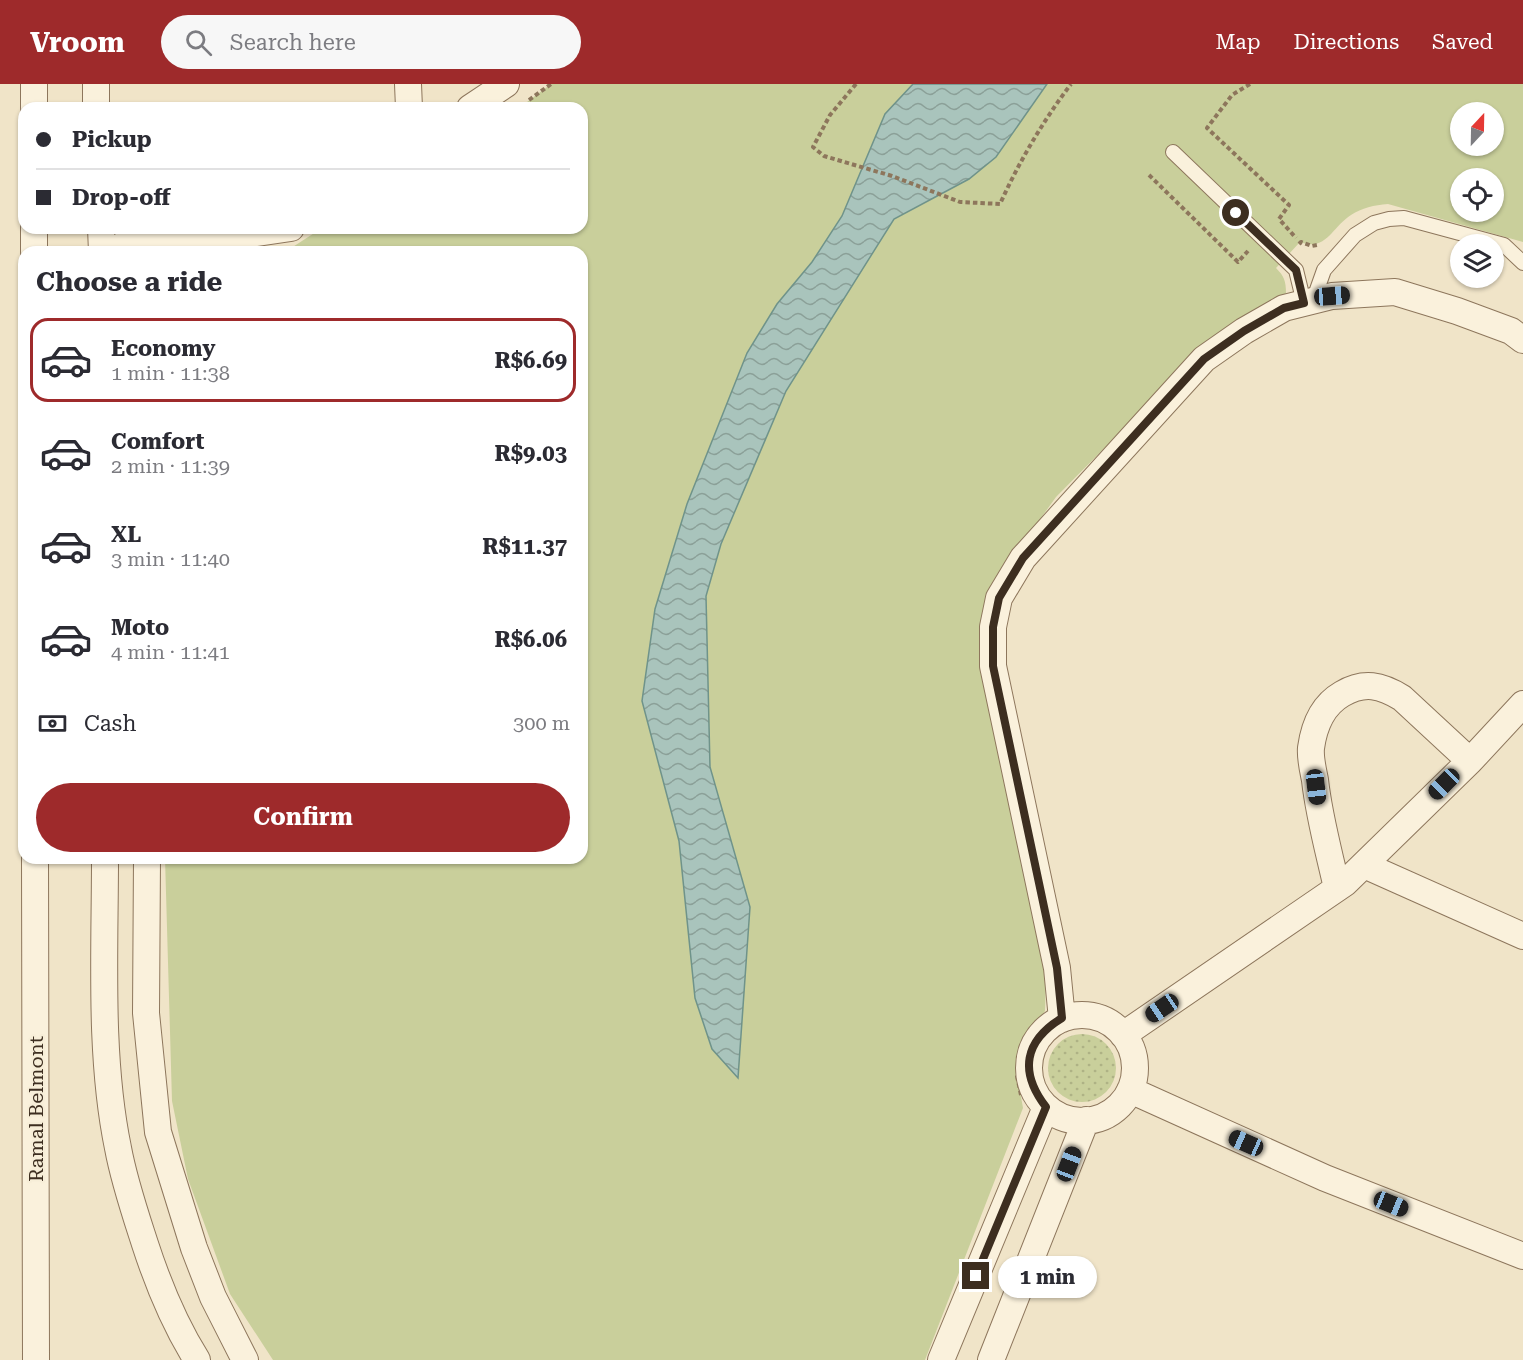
<!DOCTYPE html>
<html lang="en">
<head>
<meta charset="utf-8">
<style>
	:root { --surface:#fff; --page:#f7f7f7; --text:#2b2b33; --muted:#7c7c81; --line:#e1e1e2; --accent:#9e2a2b }
	body { margin:0; font-family:"Roboto Serif",serif; background:var(--page); color:var(--text); height:100vh; display:flex; flex-direction:column; font-size:22px; white-space:nowrap }
	* { box-sizing:border-box; margin:0 }
	p { font-size:20px; color:var(--muted) }
	.icon { flex:none; width:33px; height:33px; fill:none; stroke:currentColor; stroke-width:2; stroke-linecap:round; stroke-linejoin:round }
	.map { position:relative; flex:1; overflow:hidden }
	.side { position:absolute; left:18px; top:162px; width:570px; height:618px; display:flex; flex-direction:column; background:var(--surface); border-radius:18px; box-shadow:0 2px 4px #0004 }
	.side>* { flex:none }
	.banner { position:absolute; left:18px; top:18px; width:570px; height:132px; border-radius:18px; box-shadow:0 2px 4px #0004; display:grid; align-content:center; height:132px; padding:0 18px; background:var(--surface) }
	.needle { width:39px; rotate:22deg }
	.tools { position:absolute; left:1450px; top:18px; display:grid; gap:12px }
	.tools a { display:grid; place-items:center; width:54px; height:54px; border-radius:50%; background:var(--surface); box-shadow:0 2px 4px #0004; font-size:30px }
	.end { position:absolute; width:27px; height:27px; margin:-14px; border:8px solid #3d2e20; background:#fff; box-shadow:0 0 0 3px #fff }
	.from { border-radius:50% }
	.bubble { position:absolute; height:42px; border-radius:21px; background:var(--surface); box-shadow:0 2px 4px #0004; font-size:20px; font-weight:700; line-height:42px; text-align:center }
	.car { position:absolute; width:18px; height:36px; margin:-18px -9px; border-radius:8px; box-shadow:0 0 4px 2px #0007; background:linear-gradient(#222 24%,#8ab4d8 0 40%,#222 0 76%,#8ab4d8 0 86%,#222 0) }
	.banner b { display:flex; align-items:center; gap:21px; height:57px; font-size:22px }
	.banner b+b { border-top:2px solid var(--line) }
	.banner i { width:15px; height:15px; background:var(--text) }
	ul { padding:0; list-style:none }
	li { display:flex; align-items:center; gap:18px; height:84px; margin:0 12px 9px; padding:0 6px; border:3px solid transparent; border-radius:18px }
	li div { flex:1 }
	li b { display:block; font-size:22px }
	li em { font-style:normal; font-weight:700 }
	li.on { border-color:var(--accent) }
	li>.icon { width:54px; height:54px; stroke-width:1.5 }
	h2 { padding:0 18px; font-size:27px; line-height:72px }
	.pay { display:flex; align-items:center; gap:15px; height:66px; padding:0 18px; font-size:22px }
	.pay p { margin-inline-start:auto }
	.primary-button { display:flex; gap:12px; margin-top:auto; padding:12px 18px }
	.primary-button a { flex:1; height:69px; border-radius:36px; background:var(--accent); color:#fff; font-size:24px; font-weight:700; line-height:69px; text-align:center }
	header { display:flex; align-items:center; gap:36px; box-sizing:border-box; height:84px; padding:0 30px; background:var(--accent); color:#fff }
	header strong { font-size:28px }
	nav { display:flex; gap:33px; margin-inline-start:auto; font-size:21px }
	.search { width:420px; height:54px; background:var(--page); display:flex; align-items:center; gap:15px; box-sizing:border-box; padding:0 21px; border-radius:33px; color:var(--muted); font-size:22px }
	.map>svg:first-child { display:block }
	.grass { fill:url(#grass-dots) }
	.green { fill:#c9cf9b; fill-rule:evenodd }
	.water { fill:url(#water-waves); stroke:#6f938a; stroke-width:1.5 }
	.lines { fill:none; stroke-linecap:round; stroke-linejoin:round }
	.lane-casing { stroke:#8d765c; stroke-width:16 }
	.street-casing { stroke:#8d765c; stroke-width:28 }
	.path { stroke:#8d765c; stroke-width:4; stroke-dasharray:4.5 3; stroke-linecap:butt }
	.lane { stroke:#faf1dc; stroke-width:14 }
	.street { stroke:#faf1dc; stroke-width:26 }
	.route { stroke:#3d2e20; stroke-width:8 }
	.labels { text-anchor:middle; stroke-width:4.5; stroke-linejoin:round; paint-order:stroke }
	.street-label { font-size:20px; fill:#3d2e20; stroke:#f7eed8 }
</style>
</head>
<body>
<header>
<strong>Vroom</strong>
<div class="search"><svg class="icon" aria-label="search" viewBox="0 0 24 24"><circle cx="10" cy="10" r="6"/><path d="M15 15l6 6"/></svg>Search here</div>
<nav><a>Map</a><a>Directions</a><a>Saved</a></nav>
</header>
<div class="map">
<svg width="1523" height="1276" viewBox="0 0 1523 1276">
	<defs>
		<pattern id="grass-dots" width="8" height="8" patternUnits="userSpaceOnUse" patternTransform="scale(1.5)"><rect width="8" height="8" fill="#c9cf9b"/><path d="M2 2h.1M6 6h.1" fill="none" stroke="#aeb285" stroke-width="1.8" stroke-linecap="round"/></pattern>
		<pattern id="water-waves" width="16" height="10" patternUnits="userSpaceOnUse" patternTransform="scale(1.5)"><rect width="16" height="10" fill="#a9c4bc"/><path d="M0 5q4-4 8 0t8 0" fill="none" stroke="#8ba098"/></pattern>
	</defs>
	<rect width="100%" height="100%" fill="#f0e4c8"/>
	<path class="grass" d="M1048 984a34 34 0 1 1 68 0a34 34 0 1 1-68 0Z"/>
	<path class="green" d="M551,0H1523V158L1388,120C1374,121 1362,124 1351,131C1332,143 1326,168 1300,158L1276,184C1284,192 1286,197 1286,209L1140,328L1056,413L987,509L980,578L1046,894L1045,927L1026,957L1017,991L1023,1024L925,1276H273L230,1210L188,1095L172,1017L165,774H582V168H285L322,144H582V24H519ZM1461,28H1494V62H1461ZM1461,94H1494V128H1461Z"/>
	<path class="water" d="M913,0H1047L996,73L969,95L894,135L786,307L721,460L706,512L710,683L750,823L738,994L712,965L695,914L679,757L642,617L655,525L687,420L747,269L777,220L812,178L842,132L885,30Z"/>
	<g class="lines">
		<g class="lane-casing">
			<path id="lane" d="M1173,68L1296,186L1304,219
				M1313,217L1324,186L1355,151L1374,139L1389,135L1404,134L1504,161L1523,179"/>
		</g>
		<g class="street-casing">
			<path id="street" d="M34,0V24
				M408,0L409,24
				M96,24V0
				M470,24L506,0
				M34,144V168
				M101,144L102,168
				M175,161L291,144
				M113,168C135,150 161,146 182,168
				M35,774L36,1276
				M105,774C105,868 99,972 118,1064C124,1097 135,1129 145,1160C158,1200 175,1241 197,1276
				M147,774L146,929L158,1048L194,1164L213,1213L245,1276
				M1364,781L1523,852
				M1337,804C1329,768 1319,733 1315,696C1313,686 1310,674 1311,664C1314,642 1323,621 1342,610C1364,597 1381,601 1402,614L1470,677
				M1029 984a53 53 0 1 1 106 0a53 53 0 1 1-106 0Z
				M1062,935L1057,884L993,582V543L999,514L1023,474L1204,275L1244,247L1284,224L1332,212L1395,208L1457,227L1511,247L1523,256
				M1123,951L1345,799L1470,677L1523,620
				M1130,1006L1325,1094L1523,1172
				M941,1276L1046,1023
				M991,1276L1086,1036"/>
		</g>
		<path class="path" d="M856,0L830,31L813,63L824,72L892,92L960,118L1000,120C1019,78 1043,37 1071,0
			M1250,0L1232,11L1207,44L1289,121L1279,135L1296,154
			M529,16L551,0
			M1149,91L1238,178L1248,167
			M1299,160L1301,158L1312,162L1317,161
			M1021,1011L1017,992L1026,956L1037,939"/>
		<use href="#lane" class="lane"/>
		<use href="#street" class="street"/>
	</g>
	<g class="lines">
		<path class="route" d="M976,1192L1046,1023C1019,988 1024,957 1062,934L1057,884L993,582V543L999,514L1023,474L1204,275L1244,247L1284,224L1304,219L1296,186L1236,129"/>
	</g>
	<g class="labels">
		<g class="street-label">
			<text transform="translate(36 1025) rotate(-90)" y="7">Ramal Belmont</text>
		</g>
	</g>
</svg>
<div class="tools">
<a><svg class="needle" viewBox="-14 -14 28 28"><path d="M0-13l5 13h-10z" fill="#e53935"/><path d="M0 13l5-13h-10z" fill="#7c7c81"/></svg></a>
<a><svg class="icon" aria-label="locate" viewBox="0 0 24 24"><circle cx="12" cy="12" r="6"/><path d="M12 2v4M12 18v4M2 12h4M18 12h4"/></svg></a>
<a><svg class="icon" aria-label="layers" viewBox="0 0 24 24"><path d="M12 4l9 5-9 5-9-5zM3 14l9 5 9-5"/></svg></a>
</div>
<i class="end from" style="left:1236px;top:129px"></i>
<i class="end" style="left:976px;top:1192px"></i>
<div class="bubble" style="left:998px;top:1172px;width:99px">1 min</div>
<i class="car" style="left:1332px;top:212px;rotate:86deg"></i>
<i class="car" style="left:1444px;top:700px;rotate:225deg"></i>
<i class="car" style="left:1316px;top:703px;rotate:173deg"></i>
<i class="car" style="left:1162px;top:924px;rotate:236deg"></i>
<i class="car" style="left:1246px;top:1059px;rotate:294deg"></i>
<i class="car" style="left:1069px;top:1080px;rotate:21deg"></i>
<i class="car" style="left:1391px;top:1120px;rotate:112deg"></i>
<div class="banner">
<b><i class="from"></i>Pickup</b>
<b><i></i>Drop-off</b>
</div>
<section class="side">
<h2>Choose a ride</h2>
<ul>
<li class="on"><svg class="icon" aria-label="car" viewBox="0 0 24 24"><path d="M5 17H2v-5l4-1 3-4h7l3 4 3 1v5h-3M9 17h6M6 11h13"/><circle cx="7" cy="17" r="2"/><circle cx="17" cy="17" r="2"/></svg><div><b>Economy</b><p>1 min · 11:38</p></div><em>R$6.69</em></li>
<li><svg class="icon" aria-label="car" viewBox="0 0 24 24"><path d="M5 17H2v-5l4-1 3-4h7l3 4 3 1v5h-3M9 17h6M6 11h13"/><circle cx="7" cy="17" r="2"/><circle cx="17" cy="17" r="2"/></svg><div><b>Comfort</b><p>2 min · 11:39</p></div><em>R$9.03</em></li>
<li><svg class="icon" aria-label="car" viewBox="0 0 24 24"><path d="M5 17H2v-5l4-1 3-4h7l3 4 3 1v5h-3M9 17h6M6 11h13"/><circle cx="7" cy="17" r="2"/><circle cx="17" cy="17" r="2"/></svg><div><b>XL</b><p>3 min · 11:40</p></div><em>R$11.37</em></li>
<li><svg class="icon" aria-label="car" viewBox="0 0 24 24"><path d="M5 17H2v-5l4-1 3-4h7l3 4 3 1v5h-3M9 17h6M6 11h13"/><circle cx="7" cy="17" r="2"/><circle cx="17" cy="17" r="2"/></svg><div><b>Moto</b><p>4 min · 11:41</p></div><em>R$6.06</em></li>
</ul>
<div class="pay"><svg class="icon" aria-label="cash" viewBox="0 0 24 24"><path d="M3 7h18v10H3z"/><circle cx="12" cy="12" r="2"/></svg>Cash<p>300 m</p></div>
<div class="primary-button"><a>Confirm</a></div>
</section>
</div>
</body>
</html>
